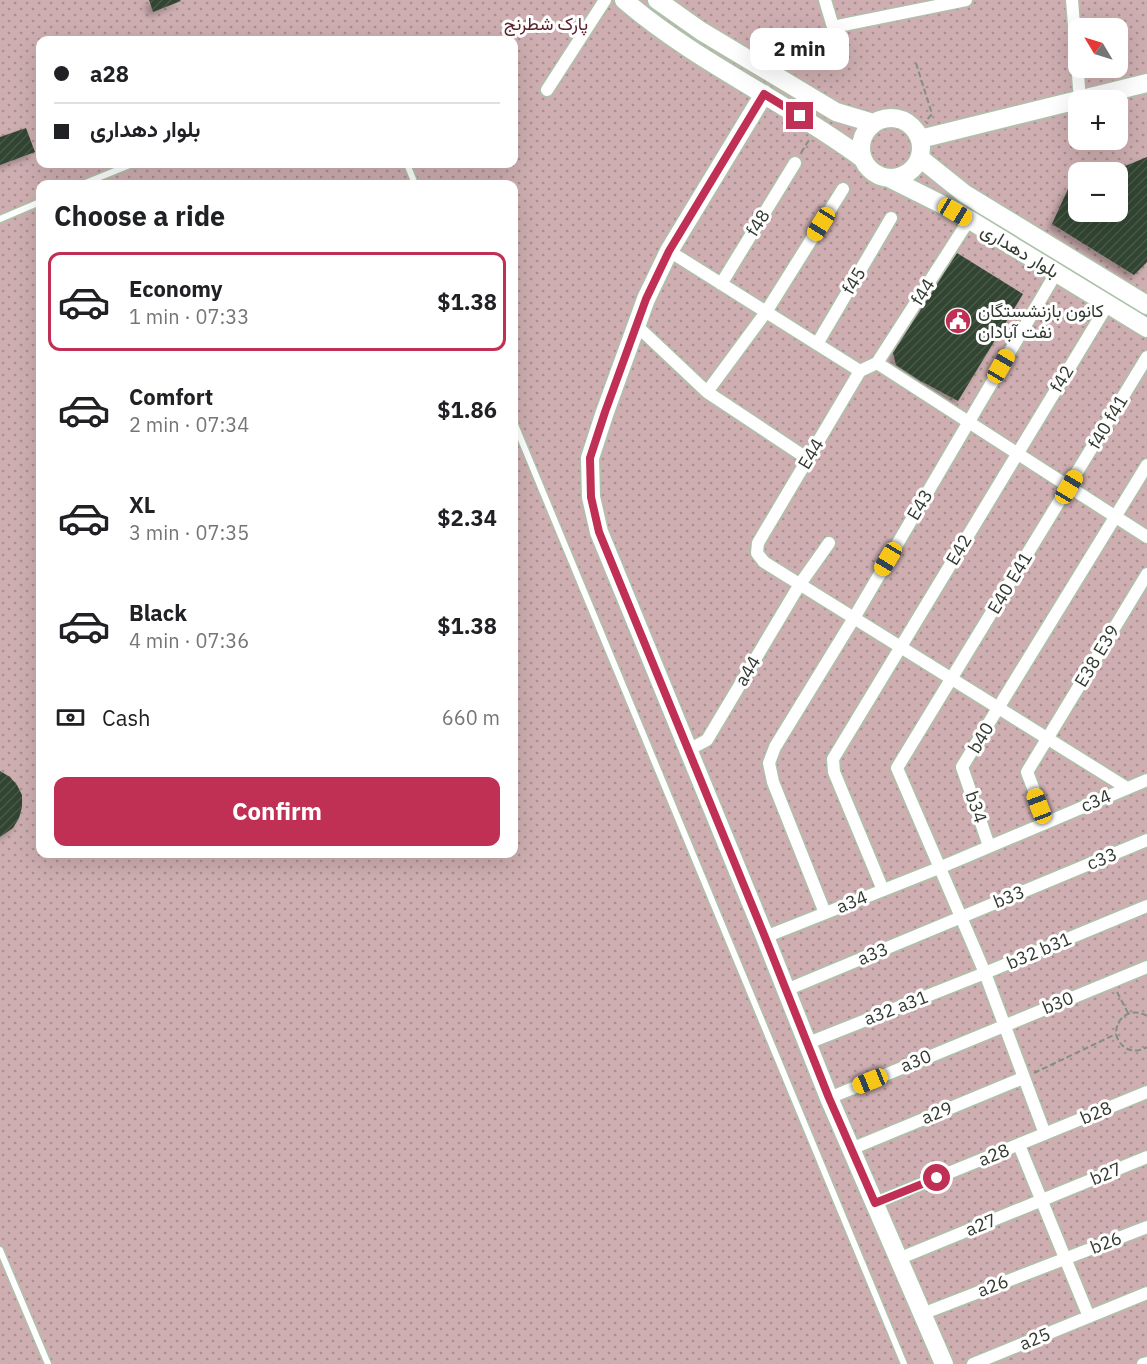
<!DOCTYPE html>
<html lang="en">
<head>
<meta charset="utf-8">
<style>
	:root { --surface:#fff; --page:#f2f2f2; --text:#202124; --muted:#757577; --line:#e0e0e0; --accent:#c03054 }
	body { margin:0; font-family:"IBM Plex Sans",Vazirmatn,sans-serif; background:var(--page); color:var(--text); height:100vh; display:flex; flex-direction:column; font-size:22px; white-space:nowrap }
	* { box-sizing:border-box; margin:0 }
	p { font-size:20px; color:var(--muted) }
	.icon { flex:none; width:33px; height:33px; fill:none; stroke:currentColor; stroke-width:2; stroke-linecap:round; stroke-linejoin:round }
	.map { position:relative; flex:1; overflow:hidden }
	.details { position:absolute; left:36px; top:180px; width:482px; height:678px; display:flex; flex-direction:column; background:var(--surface); border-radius:12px; box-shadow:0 6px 24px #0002 }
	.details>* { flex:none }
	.guide { position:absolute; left:36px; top:36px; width:482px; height:132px; border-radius:12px; box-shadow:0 6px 24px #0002; display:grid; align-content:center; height:132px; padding:0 18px; background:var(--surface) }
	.needle { width:39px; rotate:308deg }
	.fabs { position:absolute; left:1068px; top:18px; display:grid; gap:12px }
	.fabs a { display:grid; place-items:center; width:60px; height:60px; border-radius:12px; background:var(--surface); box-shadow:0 6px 24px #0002; font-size:30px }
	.end { position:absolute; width:27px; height:27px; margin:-14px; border:8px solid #c03054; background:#fff; box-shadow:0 0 0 3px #fff }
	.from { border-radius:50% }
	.bubble { position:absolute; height:42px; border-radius:12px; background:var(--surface); box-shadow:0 6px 24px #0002; font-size:20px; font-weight:700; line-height:42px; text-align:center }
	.car { position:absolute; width:18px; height:36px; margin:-18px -9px; border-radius:8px; box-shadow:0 0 4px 2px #0007; background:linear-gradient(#f5c518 24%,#345 0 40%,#f5c518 0 76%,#345 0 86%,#f5c518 0) }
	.guide b { display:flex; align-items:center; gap:21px; height:57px; font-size:22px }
	.guide b+b { border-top:2px solid var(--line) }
	.guide i { width:15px; height:15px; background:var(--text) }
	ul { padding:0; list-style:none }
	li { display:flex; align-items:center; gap:18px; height:99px; margin:0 12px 9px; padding:0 6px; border:3px solid transparent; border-radius:12px }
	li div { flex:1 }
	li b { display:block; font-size:22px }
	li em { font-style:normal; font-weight:700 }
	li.on { border-color:var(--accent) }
	li>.icon { width:54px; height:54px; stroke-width:1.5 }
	h2 { padding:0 18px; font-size:27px; line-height:72px }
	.pay { display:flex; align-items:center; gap:15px; height:66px; padding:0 18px; font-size:22px }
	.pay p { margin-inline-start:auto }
	.cta { display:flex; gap:12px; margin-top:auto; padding:12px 18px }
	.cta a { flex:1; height:69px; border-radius:12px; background:var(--accent); color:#fff; font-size:24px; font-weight:700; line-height:69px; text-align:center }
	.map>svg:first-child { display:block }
	.park { fill:url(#park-dots); fill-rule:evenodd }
	.building { fill:url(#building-hatch); filter:url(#shadow) }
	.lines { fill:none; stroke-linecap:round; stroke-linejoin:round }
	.service-casing { stroke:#adc2aa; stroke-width:9 }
	.minor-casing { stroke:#adc2aa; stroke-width:15 }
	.secondary-casing { stroke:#adc2aa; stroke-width:21 }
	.path { stroke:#819080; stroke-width:2; stroke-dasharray:6 3; stroke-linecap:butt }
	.service { stroke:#fff; stroke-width:6 }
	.minor { stroke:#fff; stroke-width:12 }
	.secondary { stroke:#fff; stroke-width:18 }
	.route { stroke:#c03054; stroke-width:8 }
	.labels { text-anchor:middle; stroke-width:6; stroke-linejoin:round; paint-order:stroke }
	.park-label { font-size:18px; fill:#5c212c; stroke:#fff }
	.street-label { font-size:18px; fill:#313930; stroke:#fff }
	.poi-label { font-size:18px; fill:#313930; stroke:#fff; text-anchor:start }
</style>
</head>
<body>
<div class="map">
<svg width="1147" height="1364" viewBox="0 0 1147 1364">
	<defs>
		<pattern id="park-dots" width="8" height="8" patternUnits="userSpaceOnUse" patternTransform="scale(1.5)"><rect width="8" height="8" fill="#ceaeb1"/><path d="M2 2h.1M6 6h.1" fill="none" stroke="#a88f90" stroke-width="1.8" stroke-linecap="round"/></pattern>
		<pattern id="building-hatch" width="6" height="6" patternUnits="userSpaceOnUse" patternTransform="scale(1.5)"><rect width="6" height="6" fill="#334531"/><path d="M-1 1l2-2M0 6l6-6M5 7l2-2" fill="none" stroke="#485847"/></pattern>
		<filter id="shadow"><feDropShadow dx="-4.5" dy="4.5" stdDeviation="3" flood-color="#0004"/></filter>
	</defs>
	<rect width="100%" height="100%" fill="#d7eed5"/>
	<path class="park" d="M0,0H1147V1364H0ZM1078,28H1118V68H1078ZM40,40H513V164H40ZM1078,100H1118V140H1078ZM1078,172H1118V212H1078ZM40,184H513V854H40Z"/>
	<path class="building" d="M149,0H180L181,1L153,12Z
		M26,128L35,152L0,165V137Z
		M1147,157V262L1134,275L1052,224L1068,189L1078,185V212H1118V169Z
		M957,253L1023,294L958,401L919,380L896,365L893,353Z
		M0,771L10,777L17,785L22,795V807L19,818L13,828L0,837Z"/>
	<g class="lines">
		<g class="service-casing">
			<path id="service" d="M407,164L415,184
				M83,184L132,164
				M0,219L40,202
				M513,420L904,1364
				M0,1250L48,1364"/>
		</g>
		<g class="minor-casing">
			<path id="minor" d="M825,0L833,27L966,0
				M1072,0L1080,100
				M547,90L605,0
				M669,251L860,371
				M721,284L795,163
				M637,326L707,392L808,459
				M817,344L891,218
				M877,363L860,371L758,543L757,553L764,562L1127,788
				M877,363L1147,537
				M877,363L969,220
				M707,392L766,312L843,189
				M688,750L707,740L800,584L829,543
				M1046,822L1027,772L1147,574
				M989,846L962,767L1147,465
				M883,890L834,772L833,759L1108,304
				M825,913L773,782L769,763L775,747L854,618L1056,273
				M765,937L939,868L1147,780
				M786,990L1147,840
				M808,1043L985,973L1147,906
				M829,1098L1147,967
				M1045,1134L985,973L897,768L1147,357
				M1019,1145L1089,1317
				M851,1149L1023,1078
				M875,1203L1147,1092
				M898,1259L1147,1157
				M922,1314L1147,1227
				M973,1364L1147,1293
				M1143,1364L1147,1363"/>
		</g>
		<g class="secondary-casing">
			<path id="secondary" d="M624,0C696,62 785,101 862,158
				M657,0L701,31L836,112L873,123
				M764,94L669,251L646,299L605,412L590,458L591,497L599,532L765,937L829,1098L944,1364
				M861 148a30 30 0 1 1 60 0a30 30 0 1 1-60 0Z
				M920,139L1147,83
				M920,158L965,194L1147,305
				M891,179L955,211L1147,328"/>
		</g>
		<path class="path" d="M916,63L932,114L925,122
			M801,153L809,140
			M1117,992L1128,1013
			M1147,1016C1132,1007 1116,1016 1116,1034C1120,1049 1133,1055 1147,1047
			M1034,1073L1116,1034"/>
		<use href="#service" class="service"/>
		<use href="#minor" class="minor"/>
		<use href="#secondary" class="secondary"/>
	</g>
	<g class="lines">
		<path class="route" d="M800,116L764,94L669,251L646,299L605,412L590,458L591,497L599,532L765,937L829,1098L875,1203L937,1178"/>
	</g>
	<defs>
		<g id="civic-disc" transform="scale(1.35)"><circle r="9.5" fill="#c03054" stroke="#fff"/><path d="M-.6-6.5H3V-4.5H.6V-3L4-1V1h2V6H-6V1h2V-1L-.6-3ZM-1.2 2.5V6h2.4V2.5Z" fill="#fff"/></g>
	</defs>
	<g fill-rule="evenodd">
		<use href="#civic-disc" x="958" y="321"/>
	</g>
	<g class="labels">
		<g class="park-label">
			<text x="546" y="30">پارک شطرنج</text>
		</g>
		<g class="street-label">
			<text transform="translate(758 223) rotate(-58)" y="6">f48</text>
			<text transform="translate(1020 251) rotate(31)" y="6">بلوار دهداری</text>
			<text transform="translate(854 281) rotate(-59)" y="6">f45</text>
			<text transform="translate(923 292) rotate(-57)" y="6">f44</text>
			<text transform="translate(1062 379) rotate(-59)" y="6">f42</text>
			<text transform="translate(1108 422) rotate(-59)" y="6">f40 f41</text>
			<text transform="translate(811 454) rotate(-59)" y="6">E44</text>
			<text transform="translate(920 505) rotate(-59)" y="6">E43</text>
			<text transform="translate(959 550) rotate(-59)" y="6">E42</text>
			<text transform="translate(1010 583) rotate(-59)" y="6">E40 E41</text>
			<text transform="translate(1097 656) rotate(-59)" y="6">E38 E39</text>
			<text transform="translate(748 671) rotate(-59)" y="6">a44</text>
			<text transform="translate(981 738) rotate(-59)" y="6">b40</text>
			<text transform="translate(1096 801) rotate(-23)" y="6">c34</text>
			<text transform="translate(976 807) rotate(71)" y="6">b34</text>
			<text transform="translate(1102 859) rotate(-22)" y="6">c33</text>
			<text transform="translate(1009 897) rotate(-22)" y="6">b33</text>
			<text transform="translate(852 902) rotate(-22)" y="6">a34</text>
			<text transform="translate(1039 951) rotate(-23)" y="6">b32 b31</text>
			<text transform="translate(873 954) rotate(-23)" y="6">a33</text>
			<text transform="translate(1058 1003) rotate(-22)" y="6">b30</text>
			<text transform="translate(896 1008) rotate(-21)" y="6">a32 a31</text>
			<text transform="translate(916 1061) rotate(-22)" y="6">a30</text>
			<text transform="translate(937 1113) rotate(-22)" y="6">a29</text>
			<text transform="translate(1096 1113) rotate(-23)" y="6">b28</text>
			<text transform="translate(994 1155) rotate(-22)" y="6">a28</text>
			<text transform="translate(1106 1174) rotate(-22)" y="6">b27</text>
			<text transform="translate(981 1225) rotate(-22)" y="6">a27</text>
			<text transform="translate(1106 1243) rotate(-21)" y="6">b26</text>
			<text transform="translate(993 1286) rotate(-21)" y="6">a26</text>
			<text transform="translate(1035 1339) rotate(-22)" y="6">a25</text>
		</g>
		<g class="poi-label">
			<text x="978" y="317">کانون بازنشستگان<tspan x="978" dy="21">نفت آبادان</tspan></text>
		</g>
	</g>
</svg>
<div class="fabs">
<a><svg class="needle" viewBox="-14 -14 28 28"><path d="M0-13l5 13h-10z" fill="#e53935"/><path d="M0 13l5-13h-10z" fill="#757577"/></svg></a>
<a>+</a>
<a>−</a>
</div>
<i class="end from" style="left:937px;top:1178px"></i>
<i class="end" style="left:800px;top:116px"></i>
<div class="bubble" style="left:750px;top:28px;width:99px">2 min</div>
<i class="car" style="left:955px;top:212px;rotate:121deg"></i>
<i class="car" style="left:821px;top:224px;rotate:212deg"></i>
<i class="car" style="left:1001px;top:366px;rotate:30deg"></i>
<i class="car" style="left:1069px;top:487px;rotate:31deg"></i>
<i class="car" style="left:888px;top:559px;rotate:211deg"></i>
<i class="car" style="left:1039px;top:806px;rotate:339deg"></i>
<i class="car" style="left:870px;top:1081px;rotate:248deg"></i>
<div class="guide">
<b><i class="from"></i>a28</b>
<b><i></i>بلوار دهداری</b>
</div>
<section class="details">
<h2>Choose a ride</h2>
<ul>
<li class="on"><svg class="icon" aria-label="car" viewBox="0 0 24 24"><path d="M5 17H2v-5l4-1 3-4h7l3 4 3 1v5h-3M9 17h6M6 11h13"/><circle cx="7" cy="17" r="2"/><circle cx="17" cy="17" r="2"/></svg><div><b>Economy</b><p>1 min · 07:33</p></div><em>$1.38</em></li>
<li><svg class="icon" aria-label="car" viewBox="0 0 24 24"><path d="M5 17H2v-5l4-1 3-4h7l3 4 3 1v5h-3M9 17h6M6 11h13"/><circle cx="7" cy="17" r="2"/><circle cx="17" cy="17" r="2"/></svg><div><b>Comfort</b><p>2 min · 07:34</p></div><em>$1.86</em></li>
<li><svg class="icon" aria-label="car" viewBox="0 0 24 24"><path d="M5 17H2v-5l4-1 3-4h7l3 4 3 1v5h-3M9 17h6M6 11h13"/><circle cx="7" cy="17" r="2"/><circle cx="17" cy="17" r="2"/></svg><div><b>XL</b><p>3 min · 07:35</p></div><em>$2.34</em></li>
<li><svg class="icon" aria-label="car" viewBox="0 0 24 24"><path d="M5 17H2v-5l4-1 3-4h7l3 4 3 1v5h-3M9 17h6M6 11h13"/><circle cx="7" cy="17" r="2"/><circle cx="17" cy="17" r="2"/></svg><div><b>Black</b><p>4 min · 07:36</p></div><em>$1.38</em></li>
</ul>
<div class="pay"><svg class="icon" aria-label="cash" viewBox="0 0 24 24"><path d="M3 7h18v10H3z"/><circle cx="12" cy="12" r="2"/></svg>Cash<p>660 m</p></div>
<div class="cta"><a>Confirm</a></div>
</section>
</div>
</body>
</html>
